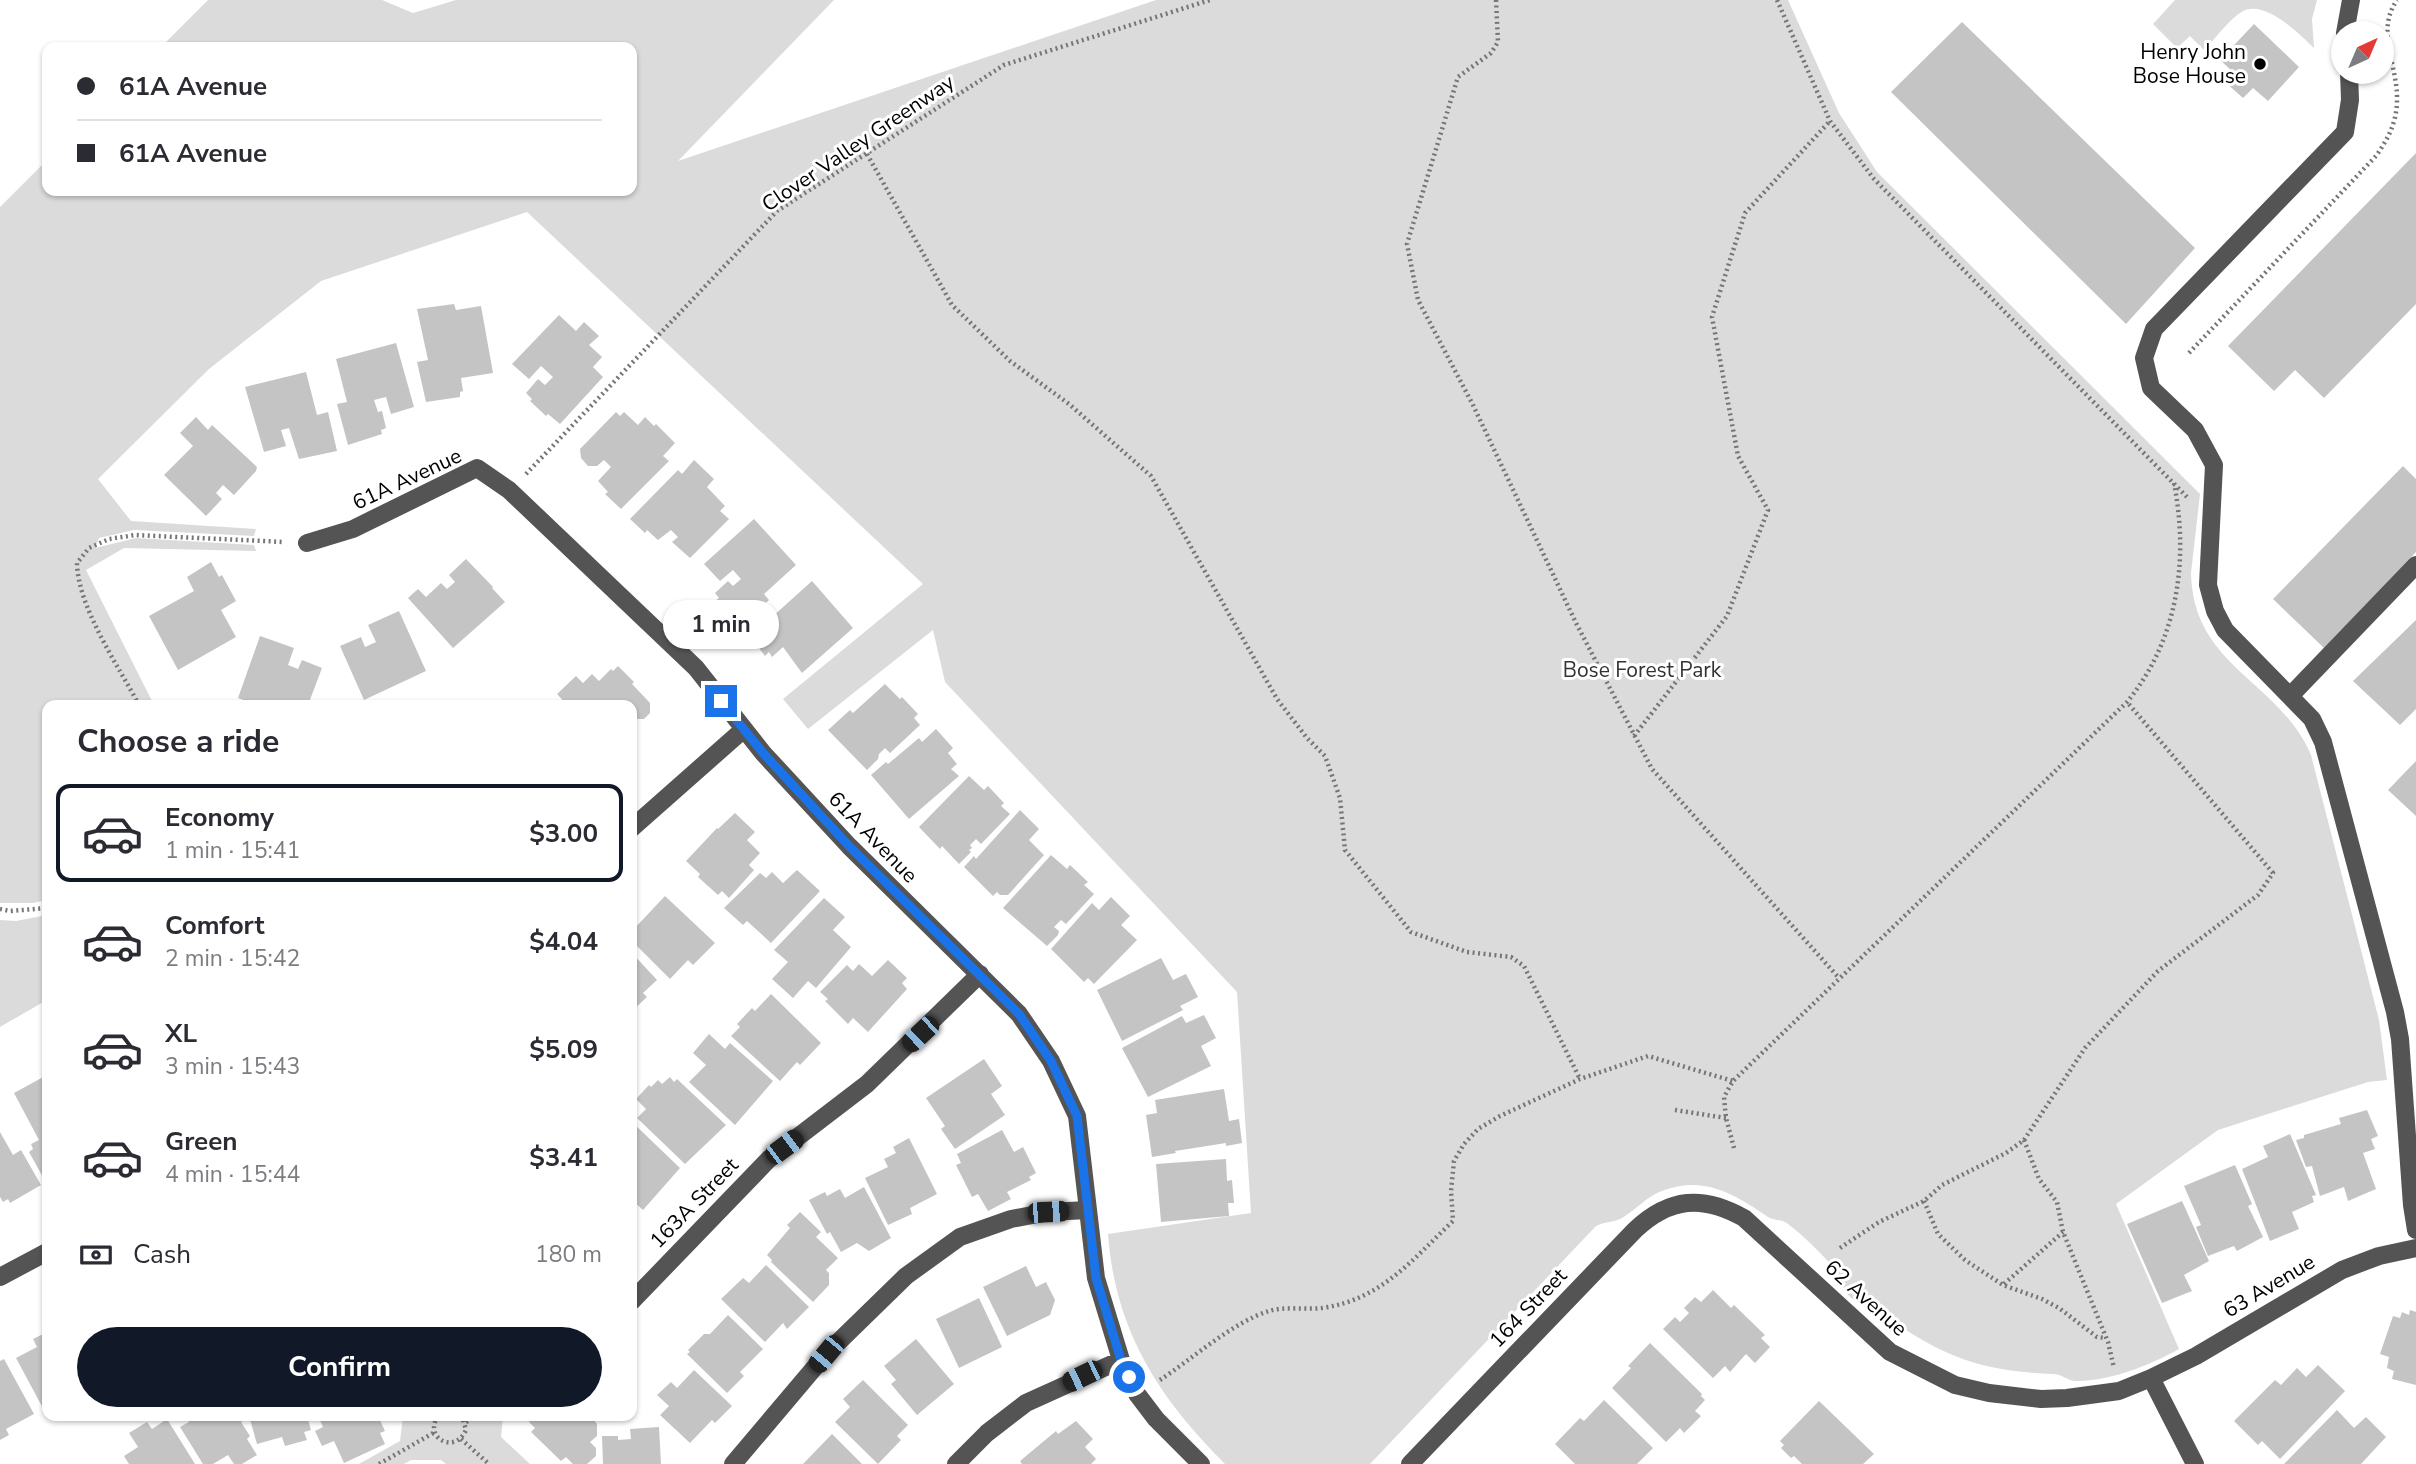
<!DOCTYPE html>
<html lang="en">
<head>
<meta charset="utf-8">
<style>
	:root { --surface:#fff; --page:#f2f2f3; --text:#2b2b33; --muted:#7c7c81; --line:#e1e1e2; --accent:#111827 }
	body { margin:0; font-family:"Nunito Sans",sans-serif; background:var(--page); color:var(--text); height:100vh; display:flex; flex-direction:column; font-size:26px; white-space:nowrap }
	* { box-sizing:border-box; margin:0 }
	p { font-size:23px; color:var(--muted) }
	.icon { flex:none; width:38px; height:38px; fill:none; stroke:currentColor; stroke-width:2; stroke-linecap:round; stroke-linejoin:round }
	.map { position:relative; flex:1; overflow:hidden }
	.sheet { position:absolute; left:42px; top:700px; width:595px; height:721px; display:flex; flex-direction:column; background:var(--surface); border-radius:14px; box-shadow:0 2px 5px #0004 }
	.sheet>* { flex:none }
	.banner { position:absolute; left:42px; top:42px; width:595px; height:154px; border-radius:14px; box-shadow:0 2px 5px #0004; display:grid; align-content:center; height:154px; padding:0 35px; background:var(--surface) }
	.needle { width:46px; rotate:44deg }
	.fabs { position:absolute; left:2331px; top:21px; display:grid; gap:14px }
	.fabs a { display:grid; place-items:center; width:63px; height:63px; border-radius:50%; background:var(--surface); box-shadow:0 2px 5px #0004; font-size:35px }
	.end { position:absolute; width:32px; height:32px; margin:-16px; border:9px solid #1a73e8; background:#fff; box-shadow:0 0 0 4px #fff }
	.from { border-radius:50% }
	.bubble { position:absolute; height:49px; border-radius:24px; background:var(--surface); box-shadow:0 2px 5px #0004; font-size:23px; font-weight:700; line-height:49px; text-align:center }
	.car { position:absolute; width:21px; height:42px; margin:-21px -10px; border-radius:9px; box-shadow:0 0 5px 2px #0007; background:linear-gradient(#222 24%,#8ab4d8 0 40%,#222 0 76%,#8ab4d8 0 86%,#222 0) }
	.banner b { display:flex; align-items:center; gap:24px; height:66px; font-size:26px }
	.banner b+b { border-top:2px solid var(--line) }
	.banner i { width:18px; height:18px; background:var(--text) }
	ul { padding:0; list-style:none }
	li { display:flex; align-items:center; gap:21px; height:98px; margin:0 14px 10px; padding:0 21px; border:4px solid transparent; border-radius:14px }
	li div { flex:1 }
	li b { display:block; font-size:26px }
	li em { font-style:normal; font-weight:700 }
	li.on { border-color:var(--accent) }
	li>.icon { width:63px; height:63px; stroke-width:1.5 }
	h2 { padding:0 35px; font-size:32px; line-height:84px }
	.pay { display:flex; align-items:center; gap:18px; height:77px; padding:0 35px; font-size:26px }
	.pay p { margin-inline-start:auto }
	.action { display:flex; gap:14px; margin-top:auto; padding:14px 35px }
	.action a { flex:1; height:80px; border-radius:42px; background:var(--accent); color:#fff; font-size:28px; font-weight:700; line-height:80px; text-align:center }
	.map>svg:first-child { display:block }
	.green { fill:#dbdbdb }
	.building { fill:#c4c4c4 }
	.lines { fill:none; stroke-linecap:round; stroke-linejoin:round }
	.path { stroke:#767676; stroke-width:4.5; stroke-dasharray:2 3.5; stroke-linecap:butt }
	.minor { stroke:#545454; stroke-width:18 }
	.route { stroke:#1a73e8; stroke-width:9 }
	.poi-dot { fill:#000; stroke:#fff; stroke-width:2.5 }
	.labels { text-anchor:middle; stroke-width:6; stroke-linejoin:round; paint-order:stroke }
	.poi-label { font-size:21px; fill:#000; stroke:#fff; text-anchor:end }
	.street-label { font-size:21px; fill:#000; stroke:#fff }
	.park-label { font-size:21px; fill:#323232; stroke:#fff }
</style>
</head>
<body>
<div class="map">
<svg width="2416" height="1464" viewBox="0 0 2416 1464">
	<rect width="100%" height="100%" fill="#fff"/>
	<path class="green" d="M208,0H382L413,13L456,0H834L678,161L1156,0H1788L1839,113L1877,172L2200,494L2191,573C2193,667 2279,680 2311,755L2379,1020L2387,1080L2368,1082L2218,1130L2116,1204L2179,1349C2148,1366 2113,1380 2078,1381C2068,1382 2063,1374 2053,1374C1976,1371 1939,1355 1877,1310C1868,1304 1856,1303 1849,1296C1841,1288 1841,1276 1834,1268C1821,1253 1804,1236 1788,1224C1782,1219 1775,1221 1768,1217C1732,1192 1699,1173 1655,1194C1644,1200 1636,1209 1625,1216C1616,1223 1605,1221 1596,1226L1370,1464H1225C1158,1397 1115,1330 1108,1234L1251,1213L1237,992L945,682L933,630L808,729L783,699L923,584L527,212L321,281L209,369L98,479L131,521L256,529L254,536L134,530L99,538L95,548L136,538L254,545L256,551L124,548L86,570L154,705H47V900L33,903H0V207L47,160V191H632V47H161Z
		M2175,0H2317L2312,19L2314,48C2299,34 2266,0 2243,11C2229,19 2216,38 2204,50L2190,36L2177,48L2153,24Z
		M47,915V1000L0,1027V920L16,921Z
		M403,1416H505L503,1417L501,1437L530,1464H446L441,1460H411L404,1464H359L400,1441Z"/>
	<path class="building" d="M1962,22L2195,248L2126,324L1891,92Z
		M2254,24L2299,67L2268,101L2253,88L2243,98L2224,81L2233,72L2220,60Z
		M2416,153V304L2324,398L2295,370L2274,391L2228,346Z
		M454,304L456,310L481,306L493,373L461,378L463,391L460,392V397L426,402L417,362L428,360L417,309Z
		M559,315L576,331L584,322L599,336L589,345L602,357L593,367L603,377L560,424L548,414L546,416L530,401L532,399L526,393L538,379L545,385L553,377L541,366L529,379L512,364Z
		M396,343L414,407L391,414L386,397L374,400L378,412L382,411L386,428L381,430L382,434L348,445L337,404L347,402L336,359Z
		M306,372L317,415L328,412L337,451L299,459L289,428L281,430L286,446L264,452L245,387Z
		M616,412L620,416L624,412L638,425L645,417L654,426L656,424L675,443L663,456L669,461L621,509L605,494L608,492L598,481L611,467L604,460L597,466H588L581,458L580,449Z
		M196,417L208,430L212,425L257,467L256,471L234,495L223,485L216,493L222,499L206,516L164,475L193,446L180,433Z
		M694,460L714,479L707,487L725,506L720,511L729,519L690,558L672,542L678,537L671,530L658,540L647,530L645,533L630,519L678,470L682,474Z
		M2403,466L2416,479V552L2324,648L2273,599Z
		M754,519L796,565L764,594L769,600L739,628L715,601L719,598L715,593L728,581L733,586L741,579L733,570L720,581L704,564Z
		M466,559L493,587L492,588L505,602L453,648L408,598L418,589L426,597L441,583L447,589L455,582L449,575Z
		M211,562L219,577L222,575L236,601L221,610L236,637L178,670L149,616L194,591L187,577Z
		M812,581L853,628L802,673L783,647L772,657L769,652L765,656L743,627L764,608L772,617Z
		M399,611L426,671L364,700L340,646L361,637L365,647L376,642L368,625Z
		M2416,620V709L2400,725L2353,681Z
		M260,636L294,648L288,665L298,669L302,660L322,668L308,705H257L238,698Z
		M618,666L634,682L632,684L650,703V713L644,719H632V705H567L557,694L576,676L583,683L592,674L599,681L611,669L613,671Z
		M885,684L900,699L902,697L918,714L914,718L920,725L890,753L885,748L879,754L878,759L867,770L828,730L850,710L853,713Z
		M936,729L953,748L948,753L957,764L951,769L959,776L909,819L871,775L886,762L888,764L919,738L922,742Z
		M2416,761V816L2388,790Z
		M969,776L984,790L988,786L1004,803L1001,806L1010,814L981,844L976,839L970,845L972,848L969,850L971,852L959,864L942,846L940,849L919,827Z
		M1020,810L1039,829L1029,840L1044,855L1008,895H1000L997,892L993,896L964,867L974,856L976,859Z
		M735,813L755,832L747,840L760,853L749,865L754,870L729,898L722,891L718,895L698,877L700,874L686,861L717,828L718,829Z
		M1051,855L1067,869L1070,865L1088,882L1084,885L1094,894L1066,924L1061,920L1054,927L1059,931L1058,935L1047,946L1003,908Z
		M797,870L820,891L771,943L747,921L743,925L724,908L760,873L766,878L772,872L783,883Z
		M665,896L715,943L693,965L688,960L670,979L632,941V931Z
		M1111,897L1130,916L1121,925L1137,940L1094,984L1088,978L1084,982L1051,949L1092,903L1099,910Z
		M824,898L845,917L833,930L851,947L816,988L808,981L793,998L772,979L788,962L774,950Z
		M632,953L657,980L643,993L647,997L632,1011Z
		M1161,958L1173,980L1186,974L1198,997L1180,1006L1183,1010L1122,1041L1097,990Z
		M888,960L907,978L902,983L907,989L868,1032L853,1018L848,1024L825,1001L828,999L820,992L847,965L853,971L859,964L872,976Z
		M771,994L821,1043L800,1065L797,1062L780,1081L731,1036L740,1027L737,1024L752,1008L755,1011Z
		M1204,1015L1216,1038L1201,1046L1211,1066L1148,1097L1122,1048L1182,1016L1186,1023Z
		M709,1034L725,1049L730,1043L773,1081L735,1125L689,1082L706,1065L693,1053Z
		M984,1059L1002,1086L991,1094L1005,1115L955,1149L941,1129L945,1126L926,1098Z
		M47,1075V1180L45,1181L29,1152L33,1149L31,1144L39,1140L14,1093Z
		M670,1077L674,1082L677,1079L726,1125L685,1164L637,1118L646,1109L636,1099L649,1085L651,1087L658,1080L662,1084Z
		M1224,1089L1229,1121L1239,1119L1242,1143L1226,1146V1143L1175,1151L1176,1153L1152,1157L1146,1115L1157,1113L1155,1100Z
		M2367,1110L2378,1136L2371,1139L2375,1149L2363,1153L2376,1189L2348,1201L2344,1187L2320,1196L2312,1166L2306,1167L2296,1140L2304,1138V1135L2341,1124L2339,1118Z
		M632,1122L680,1168L643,1210L632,1200Z
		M1002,1130L1014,1152L1023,1147L1036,1173L1029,1177L1031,1180L1007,1192L1011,1199L988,1211L978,1194L972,1197L956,1165L961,1163L957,1154Z
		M0,1132L13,1155L21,1150L41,1185L10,1203L8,1199L3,1202L0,1197Z
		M2290,1134L2316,1195L2312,1196L2314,1202L2292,1212L2299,1229L2270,1241L2242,1169L2268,1157L2263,1146Z
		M909,1138L937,1194L910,1208L912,1214L888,1225L865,1178L888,1167L884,1159L896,1153L893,1147Z
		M1226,1159L1227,1181L1232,1180L1234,1203H1228L1229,1216L1161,1222L1156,1164Z
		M2235,1165L2252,1204L2248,1206L2263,1237L2237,1251L2234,1246L2208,1256L2196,1227L2201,1225L2184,1186Z
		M864,1187L891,1238L869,1251L857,1243L841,1252L830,1232L827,1234L809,1200L825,1192L827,1196L840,1189L845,1198Z
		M2182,1201L2209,1261L2184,1275L2192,1291L2162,1303L2127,1224Z
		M800,1212L821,1232L816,1237L838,1258L826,1270L829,1273V1285L813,1302L771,1262L772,1260L767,1255L790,1228L787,1225Z
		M766,1265L809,1307L787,1329L783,1323L765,1342L721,1299L743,1278L749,1283Z
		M1026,1266L1036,1287L1046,1282L1055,1300L1050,1315L1007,1336L983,1287Z
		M1713,1290L1731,1308L1734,1305L1765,1335L1761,1338L1770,1347L1755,1363L1746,1354L1730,1372L1725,1366L1713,1378L1663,1329L1675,1317L1680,1322L1689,1313L1684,1308L1695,1297L1701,1302Z
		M979,1298L1002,1347L959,1368L936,1319Z
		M2410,1310L2416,1312V1385L2392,1379L2394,1371L2387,1368L2389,1357L2380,1354L2393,1316L2400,1318L2402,1312L2409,1315Z
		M728,1315L763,1349L740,1372L744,1376L727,1393L687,1354L690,1352L688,1350L704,1334H710Z
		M47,1332V1411L45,1412L16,1358L37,1347L33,1339Z
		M916,1339L954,1384L917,1415L891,1384L896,1380L884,1366Z
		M1650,1343L1702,1394L1701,1396L1705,1400L1695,1411L1701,1416L1684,1433L1680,1428L1666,1442L1612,1388L1631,1368L1628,1366Z
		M4,1359L34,1414L6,1429L9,1435L0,1440V1361Z
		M2318,1365L2345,1391L2280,1459L2262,1441L2258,1445L2234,1421L2275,1380L2281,1385L2297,1368L2306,1377Z
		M694,1370L732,1406L715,1423L712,1420L690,1443L660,1415L669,1406L657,1395L671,1382L677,1388Z
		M863,1380L908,1425L897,1436L901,1440L878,1464L835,1422L850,1407L843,1399Z
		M1604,1400L1653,1448L1637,1464H1575L1555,1444L1580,1418L1584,1421Z
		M1819,1401L1874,1454L1863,1464H1802L1794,1456L1791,1458L1781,1448L1784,1445L1780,1441Z
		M2337,1410L2354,1428L2366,1417L2386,1437L2361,1464H2284Z
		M241,1416L244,1420L241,1422L250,1436L247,1439L257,1455L242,1464H234L228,1455L213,1464H203L180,1427L189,1422L187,1416Z
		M249,1416H307L311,1430L304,1432L307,1440L285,1446L282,1437L257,1444Z
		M318,1416H378L385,1431L380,1433L385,1444L344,1463L334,1441L322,1446L315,1431L323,1427Z
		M535,1416H596L593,1419L597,1424V1436L590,1442L596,1448V1456L587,1464H573L566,1457L561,1461L531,1432L535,1428L529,1422Z
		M167,1419L195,1464H129L124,1456L138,1447L129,1433L147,1422L152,1429Z
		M1076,1421L1093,1439L1085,1447L1096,1459L1091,1464H1022L1020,1461L1056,1431L1058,1434Z
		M659,1427L661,1464H603L602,1436H618V1440L631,1439L630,1429Z
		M832,1434L862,1464H803Z"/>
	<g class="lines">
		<path class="path" d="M1496,0L1498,42L1491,53L1458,77L1407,244L1418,300L1473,405L1576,623L1652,769L1839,978
			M1777,0L1830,121L1874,179L2189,499
			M867,154L952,305L1010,361L1069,404L1151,476L1277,699L1307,738L1325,756L1340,798L1345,850L1411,932L1467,952L1511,957L1524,966L1580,1079
			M2189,353L2376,156C2388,139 2397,122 2397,100C2398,65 2375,32 2397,0
			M526,474L777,211L1004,65L1210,0
			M139,705C118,665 78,608 77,563L89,548L109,539L135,535L284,542
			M1634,736L1727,616L1768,510L1738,456L1712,317L1745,213L1830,121
			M0,909L10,911L47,908
			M1675,1110L1726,1118
			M2024,1140L2039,1179L2057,1202L2063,1232L2108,1342L2114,1368
			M1734,1148L1726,1118L1724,1097L1733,1081L2127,702C2178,640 2189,560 2174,483
			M1924,1201L1938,1234L1965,1260L2003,1285L2042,1299L2059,1308L2097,1337L2106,1338
			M1840,1248L1879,1222L1924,1201L1942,1185L2006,1153L2024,1140L2085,1048L2158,971L2258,895L2273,873L2127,702
			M2004,1284L2063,1232
			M1160,1380C1192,1359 1233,1322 1269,1311C1285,1306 1305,1310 1322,1308C1381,1300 1413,1259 1453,1221L1451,1191L1454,1161L1464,1144L1478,1129L1500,1116L1580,1079L1648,1056L1733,1081
			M438,1416C423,1438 455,1455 466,1430L462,1416
			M466,1422L477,1416
			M461,1439L489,1464
			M379,1464L435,1432"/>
		<path class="minor" d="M2345,33L2351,0
			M2349,72L2350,100L2345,132L2154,329L2144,358L2151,388L2195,430L2214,465L2208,585L2215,611L2225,630L2312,719L2323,742L2395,1012L2400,1039L2412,1205L2416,1230
			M307,543L353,529L477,468L509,490L696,668L763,753L849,846L1019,1014L1051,1061L1077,1116L1096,1278L1121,1360L1137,1394L1156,1419L1201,1464
			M2291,695L2416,565
			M632,828L744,729
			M0,1277L47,1252
			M632,1301L769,1159L867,1084L980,974
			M2151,1378L2195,1464
			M733,1464L826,1354L906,1276L960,1237L1011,1219L1048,1212L1088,1210
			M956,1464L987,1433L1026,1403L1121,1360
			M1410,1464L1635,1230C1670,1197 1703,1195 1744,1218L1890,1352L1955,1385L1989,1393L2041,1399L2067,1398L2119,1391L2151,1378L2196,1356L2342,1270L2379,1256L2416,1248"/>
	</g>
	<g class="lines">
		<path class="route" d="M721,701L763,753L849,846L1019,1014L1051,1061L1077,1116L1096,1278L1121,1360L1129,1377"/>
	</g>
	<circle class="poi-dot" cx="2260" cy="64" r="7"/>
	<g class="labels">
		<g class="poi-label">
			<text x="2246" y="59">Henry John<tspan x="2246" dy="24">Bose House</tspan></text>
		</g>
		<g class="street-label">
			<text transform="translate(858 143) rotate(-34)" y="7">Clover Valley Greenway</text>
			<text transform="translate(407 479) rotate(-25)" y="7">61A Avenue</text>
			<text transform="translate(873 837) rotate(46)" y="7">61A Avenue</text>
			<text transform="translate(694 1203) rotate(-46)" y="7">163A Street</text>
			<text transform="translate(2269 1286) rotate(-31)" y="7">63 Avenue</text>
			<text transform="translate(1866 1298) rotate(42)" y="7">62 Avenue</text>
			<text transform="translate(1528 1308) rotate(-46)" y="7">164 Street</text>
		</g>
		<g class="park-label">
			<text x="1642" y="677">Bose Forest Park</text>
		</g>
	</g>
</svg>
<div class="fabs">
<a><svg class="needle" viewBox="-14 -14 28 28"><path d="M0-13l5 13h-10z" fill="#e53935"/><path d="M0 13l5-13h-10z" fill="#7c7c81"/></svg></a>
</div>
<i class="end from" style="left:1129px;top:1377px"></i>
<i class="end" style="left:721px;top:701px"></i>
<div class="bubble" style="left:663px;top:600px;width:116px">1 min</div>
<i class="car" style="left:920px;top:1034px;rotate:227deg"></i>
<i class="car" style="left:784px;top:1147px;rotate:53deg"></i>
<i class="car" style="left:1048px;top:1212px;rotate:87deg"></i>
<i class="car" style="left:826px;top:1354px;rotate:220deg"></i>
<i class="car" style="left:1082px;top:1376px;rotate:244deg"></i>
<div class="banner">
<b><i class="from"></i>61A Avenue</b>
<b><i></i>61A Avenue</b>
</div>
<section class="sheet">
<h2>Choose a ride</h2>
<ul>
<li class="on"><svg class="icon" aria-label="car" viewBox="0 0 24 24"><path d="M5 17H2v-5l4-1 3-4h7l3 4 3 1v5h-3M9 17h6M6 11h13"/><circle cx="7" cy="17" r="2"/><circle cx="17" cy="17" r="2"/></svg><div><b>Economy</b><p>1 min · 15:41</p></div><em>$3.00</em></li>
<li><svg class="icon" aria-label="car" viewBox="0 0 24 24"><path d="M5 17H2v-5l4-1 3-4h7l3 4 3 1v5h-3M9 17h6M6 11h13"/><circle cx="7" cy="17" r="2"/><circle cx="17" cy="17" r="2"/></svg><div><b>Comfort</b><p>2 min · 15:42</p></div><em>$4.04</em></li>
<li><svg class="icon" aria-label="car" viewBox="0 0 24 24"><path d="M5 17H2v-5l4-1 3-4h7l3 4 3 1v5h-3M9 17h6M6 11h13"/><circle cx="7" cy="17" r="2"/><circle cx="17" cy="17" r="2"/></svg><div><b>XL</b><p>3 min · 15:43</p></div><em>$5.09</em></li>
<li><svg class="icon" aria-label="car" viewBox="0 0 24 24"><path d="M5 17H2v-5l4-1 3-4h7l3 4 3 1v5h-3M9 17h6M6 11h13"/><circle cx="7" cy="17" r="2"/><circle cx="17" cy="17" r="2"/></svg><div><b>Green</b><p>4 min · 15:44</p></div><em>$3.41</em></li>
</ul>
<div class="pay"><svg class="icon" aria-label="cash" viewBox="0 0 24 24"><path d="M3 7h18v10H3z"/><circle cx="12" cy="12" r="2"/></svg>Cash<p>180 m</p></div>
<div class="action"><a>Confirm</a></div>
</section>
</div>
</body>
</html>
